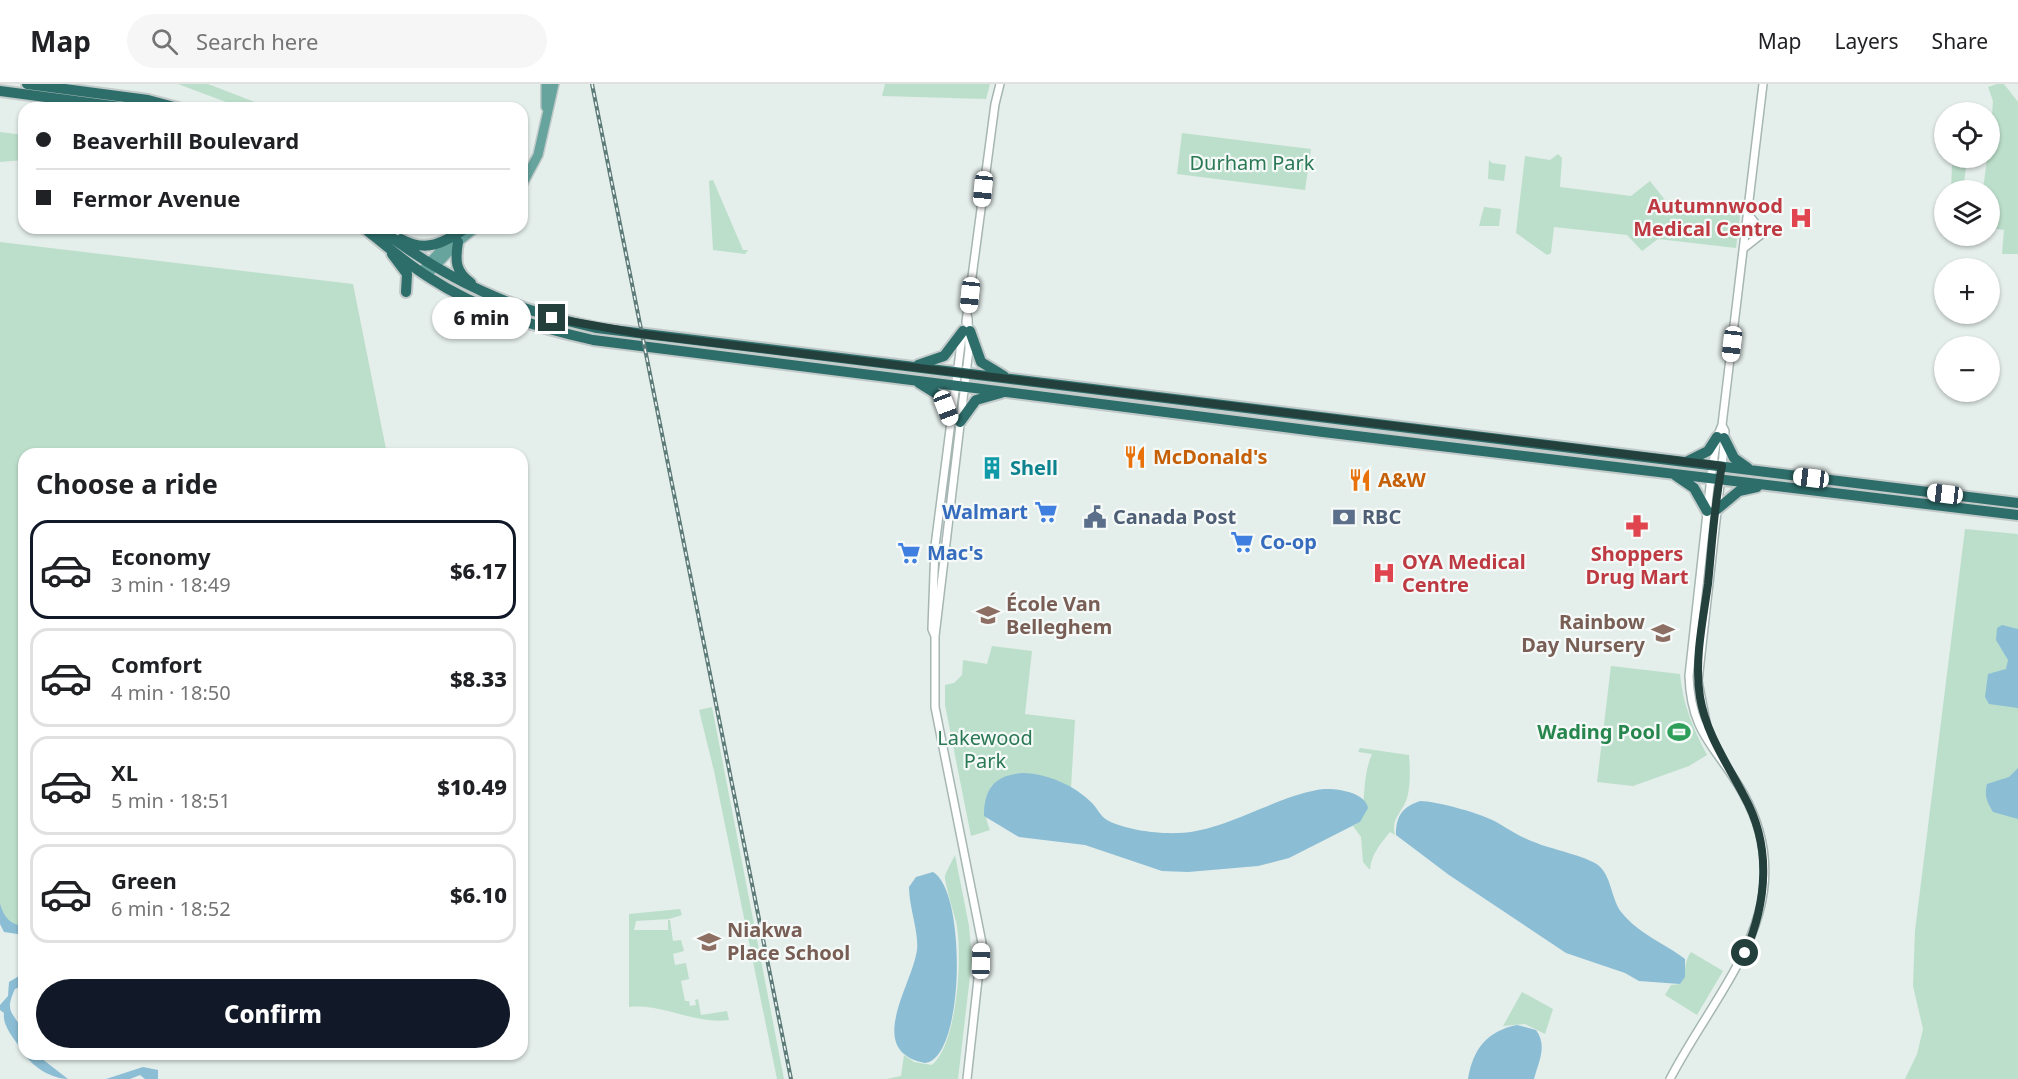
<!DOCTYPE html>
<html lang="en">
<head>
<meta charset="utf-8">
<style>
	:root { --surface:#fff; --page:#f6f6f6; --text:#202124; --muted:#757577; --line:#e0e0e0; --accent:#111827 }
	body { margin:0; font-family:"Noto Sans",sans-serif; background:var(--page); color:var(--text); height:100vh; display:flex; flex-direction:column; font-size:22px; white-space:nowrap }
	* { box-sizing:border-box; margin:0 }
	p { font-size:20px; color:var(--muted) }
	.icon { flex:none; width:33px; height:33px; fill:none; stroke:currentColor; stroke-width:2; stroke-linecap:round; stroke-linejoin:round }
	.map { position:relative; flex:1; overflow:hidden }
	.sheet { position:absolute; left:18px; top:364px; width:510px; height:612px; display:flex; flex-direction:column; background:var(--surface); border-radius:18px; box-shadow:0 2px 4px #0004 }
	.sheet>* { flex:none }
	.hud { position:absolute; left:18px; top:18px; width:510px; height:132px; border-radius:18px; box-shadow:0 2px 4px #0004; display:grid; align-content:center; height:132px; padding:0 18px; background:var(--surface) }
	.fabs { position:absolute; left:1934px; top:18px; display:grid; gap:12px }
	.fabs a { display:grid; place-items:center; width:66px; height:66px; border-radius:50%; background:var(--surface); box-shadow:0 2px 4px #0004; font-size:30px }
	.end { position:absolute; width:27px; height:27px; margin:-14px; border:8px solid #23403d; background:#fff; box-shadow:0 0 0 3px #fff }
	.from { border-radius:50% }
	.bubble { position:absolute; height:42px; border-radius:21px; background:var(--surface); box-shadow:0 2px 4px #0004; font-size:20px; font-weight:800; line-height:42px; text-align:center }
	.car { position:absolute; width:18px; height:36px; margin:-18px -9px; border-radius:8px; box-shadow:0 0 4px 2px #0007; background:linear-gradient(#fff 24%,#345 0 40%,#fff 0 76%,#345 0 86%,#fff 0) }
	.hud b { display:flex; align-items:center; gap:21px; height:57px; font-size:22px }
	.hud b+b { border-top:2px solid var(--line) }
	.hud i { width:15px; height:15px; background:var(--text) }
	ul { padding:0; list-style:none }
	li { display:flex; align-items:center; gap:18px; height:99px; margin:0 12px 9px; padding:0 6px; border:3px solid var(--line); border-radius:18px }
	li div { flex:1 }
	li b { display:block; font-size:22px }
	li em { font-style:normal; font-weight:800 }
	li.selected { border-color:var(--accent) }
	li>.icon { width:54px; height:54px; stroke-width:1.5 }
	h2 { padding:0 18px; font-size:27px; line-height:72px }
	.cta { display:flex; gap:12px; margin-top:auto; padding:12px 18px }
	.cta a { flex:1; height:69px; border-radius:36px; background:var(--accent); color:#fff; font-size:24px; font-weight:800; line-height:69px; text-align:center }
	header { display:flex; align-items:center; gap:36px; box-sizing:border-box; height:84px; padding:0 30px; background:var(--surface); border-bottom:2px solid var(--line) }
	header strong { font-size:28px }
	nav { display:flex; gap:33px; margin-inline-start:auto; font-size:21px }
	.search { width:420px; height:54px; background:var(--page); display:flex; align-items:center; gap:15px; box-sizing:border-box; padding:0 21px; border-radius:33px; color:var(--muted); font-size:22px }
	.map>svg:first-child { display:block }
	.green { fill:#bcdfcb }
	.water { fill:#8bbdd4 }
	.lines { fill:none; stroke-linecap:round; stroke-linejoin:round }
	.minor-casing { stroke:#a6b6b3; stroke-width:10 }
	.major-casing { stroke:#c1cac9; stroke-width:12 }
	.highway-casing { stroke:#c1cac9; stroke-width:14 }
	.minor { stroke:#fff; stroke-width:7 }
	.major { stroke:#67a49e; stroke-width:9 }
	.highway { stroke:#2d6d6a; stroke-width:10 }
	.rail-casing { stroke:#5d7b78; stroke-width:4 }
	.rail { stroke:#f5faf8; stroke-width:1.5; stroke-dasharray:4.5; stroke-linecap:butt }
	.route { stroke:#23403d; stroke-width:8 }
	.labels { text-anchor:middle; stroke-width:4.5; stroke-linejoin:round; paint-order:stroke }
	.park-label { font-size:20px; fill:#2b7855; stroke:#f5faf8 }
	.health-label { font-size:20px; font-weight:bold; fill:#be3a42; stroke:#f5faf8; text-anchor:end }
	.food-label { font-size:20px; font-weight:bold; fill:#c56008; stroke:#f5faf8; text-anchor:start }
	.culture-label { font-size:20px; font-weight:bold; fill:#0d838f; stroke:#f5faf8; text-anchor:start }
	.shop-label { font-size:20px; font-weight:bold; fill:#366cbe; stroke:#f5faf8; text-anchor:start }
	.service-label { font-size:20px; font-weight:bold; fill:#4e5e75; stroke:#f5faf8; text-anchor:start }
	.education-label { font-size:20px; font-weight:bold; fill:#785e54; stroke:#f5faf8; text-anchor:start }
	.leisure-label { font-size:20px; font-weight:bold; fill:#27864d; stroke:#f5faf8; text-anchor:end }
</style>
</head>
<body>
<header>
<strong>Map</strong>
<div class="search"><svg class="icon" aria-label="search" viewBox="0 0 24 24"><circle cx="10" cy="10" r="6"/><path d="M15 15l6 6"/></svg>Search here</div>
<nav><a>Map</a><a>Layers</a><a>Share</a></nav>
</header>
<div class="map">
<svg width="2018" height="995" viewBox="0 0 2018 995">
	<rect width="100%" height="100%" fill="#e4eeeb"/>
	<path class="green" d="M178,0H208L265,22L277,24H242Z
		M885,0H990L986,15L882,12Z
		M1997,0H2004L2018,18V170H2002L2004,146L1989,144V106H1983L1987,74H1989L1993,17L1988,3Z
		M0,48L24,51V76L0,78Z
		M1182,49L1311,65L1305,106L1177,90Z
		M1558,70L1562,74L1560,103L1631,112L1650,97L1665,116L1741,125L1736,164L1658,155L1642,167L1627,151L1554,143L1551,169L1547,171L1516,149L1525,72L1550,76Z
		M1489,76L1492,79L1506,81L1504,97L1488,95Z
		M1952,81L1966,83L1963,106H1951Z
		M713,96L743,166H748L745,170L713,166L709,97Z
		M1484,123L1501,125L1499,142H1479Z
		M0,158L353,200L387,370H24V842C10,841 2,832 0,819Z
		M1729,390L2018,422V428L1730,391Z
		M1965,445L2018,450V995H1905L1917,970L1923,945L1913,902L1915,847Z
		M992,562L1032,567L1025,630L1075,636L1071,704L1039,691L992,701C984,718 983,729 990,746L971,752L945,621V601L954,599L962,591L963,576L987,580Z
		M1611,582L1680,590C1683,621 1693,644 1707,671L1689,682L1633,702L1597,698Z
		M712,623L784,995H777L714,687L699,626Z
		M1360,664L1409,671C1410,683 1411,704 1406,717C1400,731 1391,735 1395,751L1390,748C1380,760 1371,771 1370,786L1363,778L1361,753L1353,742L1360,738C1366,715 1362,693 1372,670L1358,668Z
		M955,771L969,842L972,875L958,995H886L901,992L904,971L914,978L932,981C958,959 963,869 956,837C954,831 944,796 945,792C947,786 952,777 955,771Z
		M680,825L682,831L669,835L636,837L634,846H668V836H670L673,857L681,856L684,867L673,870L675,881L686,879L689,895L681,897L685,917H689L690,922L696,921L695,916L698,915L701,931L727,927L729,936C695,941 663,919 629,923V830Z
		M1691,868L1723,887L1697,931L1665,911L1671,901L1680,900C1687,889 1683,878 1691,868Z
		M1522,908L1553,925L1545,950L1525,940L1503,942Z"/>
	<path class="water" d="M2002,541L2018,545V624L1989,620L1985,613L1988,590L2006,585L2008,576L1996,556L1997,544Z
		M2018,684V735L1993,728C1987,718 1984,712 1987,700L2009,693Z
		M1023,689C1048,690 1074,701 1092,719C1097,724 1101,733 1107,736C1125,746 1158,750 1178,749C1222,748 1273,714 1317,706C1331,703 1365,707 1368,724L1360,738L1289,774L1258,782L1188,788L1162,787L1085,761L1019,753L984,732C984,704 995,691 1023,689Z
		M1420,717C1436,717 1484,730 1498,739C1510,746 1520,753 1534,758C1550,765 1586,772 1598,781C1612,792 1611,816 1622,829C1639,850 1664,859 1685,875V893L1680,900L1639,897L1625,889L1566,869L1449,791L1396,751C1396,732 1402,723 1420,717Z
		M933,788C967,807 965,975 925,979C864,967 912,902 917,866C919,848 909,823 909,803L916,793Z
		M0,819C3,832 10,841 24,842V851L4,848L0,840Z
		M24,889V901L15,905C3,931 15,927 23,949C25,955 24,963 24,969C17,958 2,943 4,929L0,926V921L8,912L9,898Z
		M1517,941L1536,946C1548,962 1538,979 1534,995H1468C1473,965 1487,947 1517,941Z
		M25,971H37L68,995C53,995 34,984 25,971Z
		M143,983L158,986V995H145L140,991L130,995H106Z"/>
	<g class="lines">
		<g class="minor-casing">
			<path id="minor" d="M1744,164L1763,149L1748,130
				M966,238L995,20L1000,0
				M1722,341L1725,347L1722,383L1698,597L1707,643L1723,678
				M935,552L932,545L935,462L962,252
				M967,995L982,859L935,623V552L969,265L968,234
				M1670,995C1718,902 1806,820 1743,709C1717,663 1691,651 1689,592L1711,393L1717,353L1722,341L1763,0"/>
		</g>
		<g class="major-casing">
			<path id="major" d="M546,23V0
				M522,101L538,71L554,0
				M421,188L452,154
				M426,192L458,158L475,144"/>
		</g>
		<g class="highway-casing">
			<path id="highway" d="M27,0L148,16L178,24
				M0,7L128,24
				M364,144C385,161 407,180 430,194C479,226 536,243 593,256L1323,348L2018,431
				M379,144C447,197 513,226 597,244L2018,419
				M401,155C426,169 444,159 466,144
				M458,158C455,177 455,187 471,199
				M392,170L407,190L406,208
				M970,247L981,278L1004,292
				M918,281L944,272L963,247
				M919,299L940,312L951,336
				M960,338L976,316L1001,309
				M1724,354L1734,374L1748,384
				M1686,378L1708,367L1717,353
				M1675,391L1694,404L1707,427
				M1715,427L1739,407L1757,403"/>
		</g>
		<use href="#minor" class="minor"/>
		<use href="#major" class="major"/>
		<use href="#highway" class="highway"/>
		<g class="rail-casing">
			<path id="rail" d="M592,0L791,995"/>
		</g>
		<use href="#rail" class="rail"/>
	</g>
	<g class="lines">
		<path class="route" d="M552,234L642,250L1722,382C1714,421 1712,461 1708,500C1703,536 1694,577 1700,613C1706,650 1727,679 1744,712C1772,762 1767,818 1745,869"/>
	</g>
	<defs>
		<g id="hospital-bare" transform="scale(1.8)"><path d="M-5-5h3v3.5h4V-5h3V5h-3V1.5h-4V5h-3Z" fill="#e0444e" stroke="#f5faf8" stroke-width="2.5" paint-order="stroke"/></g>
		<g id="restaurant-bare" transform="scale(1.8)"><path d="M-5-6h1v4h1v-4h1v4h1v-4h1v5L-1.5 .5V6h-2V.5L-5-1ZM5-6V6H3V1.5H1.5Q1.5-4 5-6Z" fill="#e8710a" stroke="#f5faf8" stroke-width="2.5" paint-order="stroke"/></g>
		<g id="building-bare" transform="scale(1.8)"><path d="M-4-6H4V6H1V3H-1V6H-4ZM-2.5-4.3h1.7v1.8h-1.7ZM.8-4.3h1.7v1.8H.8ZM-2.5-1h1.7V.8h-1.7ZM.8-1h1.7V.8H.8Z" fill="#0f9aa8" stroke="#f5faf8" stroke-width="2.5" paint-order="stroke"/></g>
		<g id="supermarket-bare" transform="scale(1.8)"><path d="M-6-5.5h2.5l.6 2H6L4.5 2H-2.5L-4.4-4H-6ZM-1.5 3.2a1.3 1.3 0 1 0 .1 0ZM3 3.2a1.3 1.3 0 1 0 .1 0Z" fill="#3f7fe0" stroke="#f5faf8" stroke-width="2.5" paint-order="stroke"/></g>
		<g id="civic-bare" transform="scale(1.8)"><path d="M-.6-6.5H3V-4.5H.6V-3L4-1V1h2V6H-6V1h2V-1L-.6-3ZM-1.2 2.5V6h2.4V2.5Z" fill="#5c6f8a" stroke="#f5faf8" stroke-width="2.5" paint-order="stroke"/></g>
		<g id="bank-bare" transform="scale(1.8)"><path d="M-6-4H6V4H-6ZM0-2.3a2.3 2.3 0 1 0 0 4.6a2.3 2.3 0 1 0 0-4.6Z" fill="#5c6f8a" stroke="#f5faf8" stroke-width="2.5" paint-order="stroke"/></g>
		<g id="pharmacy-bare" transform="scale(1.8)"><path d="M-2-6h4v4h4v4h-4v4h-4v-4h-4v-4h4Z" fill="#e0444e" stroke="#f5faf8" stroke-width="2.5" paint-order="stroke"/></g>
		<g id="school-bare" transform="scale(1.8)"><path d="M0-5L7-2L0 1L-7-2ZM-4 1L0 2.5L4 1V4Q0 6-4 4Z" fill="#8d6e63" stroke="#f5faf8" stroke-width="2.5" paint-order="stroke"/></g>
		<g id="stadium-bare" transform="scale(1.8)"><path d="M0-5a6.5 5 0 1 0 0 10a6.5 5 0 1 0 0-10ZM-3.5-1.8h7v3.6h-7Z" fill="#2e9e5b" stroke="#f5faf8" stroke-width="2.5" paint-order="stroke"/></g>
	</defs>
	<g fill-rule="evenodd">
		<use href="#hospital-bare" x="1801" y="134"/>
		<use href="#restaurant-bare" x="1135" y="373"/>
		<use href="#building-bare" x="992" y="384"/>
		<use href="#restaurant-bare" x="1360" y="396"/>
		<use href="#supermarket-bare" x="1046" y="428"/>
		<use href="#civic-bare" x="1095" y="433"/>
		<use href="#bank-bare" x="1344" y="433"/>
		<use href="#pharmacy-bare" x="1637" y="442"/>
		<use href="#supermarket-bare" x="1242" y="458"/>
		<use href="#supermarket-bare" x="909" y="469"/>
		<use href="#hospital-bare" x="1384" y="489"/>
		<use href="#school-bare" x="988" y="531"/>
		<use href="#school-bare" x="1663" y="549"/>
		<use href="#stadium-bare" x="1679" y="648"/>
		<use href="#school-bare" x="709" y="858"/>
	</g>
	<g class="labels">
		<g class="park-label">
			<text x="1252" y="86">Durham Park</text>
			<text x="985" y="661">Lakewood<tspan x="985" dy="23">Park</tspan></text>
		</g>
		<g class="health-label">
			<text x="1783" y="129">Autumnwood<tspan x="1783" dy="23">Medical Centre</tspan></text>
			<text x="1637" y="477" text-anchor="middle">Shoppers<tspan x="1637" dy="23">Drug Mart</tspan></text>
			<text x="1402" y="485" text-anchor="start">OYA Medical<tspan x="1402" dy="23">Centre</tspan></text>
		</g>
		<g class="food-label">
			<text x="1153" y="380">McDonald's</text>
			<text x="1378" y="403">A&amp;W</text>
		</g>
		<g class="culture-label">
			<text x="1010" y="391">Shell</text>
		</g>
		<g class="shop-label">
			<text x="1028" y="435" text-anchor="end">Walmart</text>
			<text x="1260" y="465">Co-op</text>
			<text x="927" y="476">Mac's</text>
		</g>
		<g class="service-label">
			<text x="1113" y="440">Canada Post</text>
			<text x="1362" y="440">RBC</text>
		</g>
		<g class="education-label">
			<text x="1006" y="527">École Van<tspan x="1006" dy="23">Belleghem</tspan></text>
			<text x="1645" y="545" text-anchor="end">Rainbow<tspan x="1645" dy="23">Day Nursery</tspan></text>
			<text x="727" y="853">Niakwa<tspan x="727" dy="23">Place School</tspan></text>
		</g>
		<g class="leisure-label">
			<text x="1661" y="655">Wading Pool</text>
		</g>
	</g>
</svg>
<div class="fabs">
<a><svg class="icon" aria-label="locate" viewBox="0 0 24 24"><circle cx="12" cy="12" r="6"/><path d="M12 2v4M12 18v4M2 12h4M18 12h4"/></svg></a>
<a><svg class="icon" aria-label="layers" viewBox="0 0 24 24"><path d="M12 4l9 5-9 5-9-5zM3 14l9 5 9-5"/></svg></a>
<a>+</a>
<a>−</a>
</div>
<i class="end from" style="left:1745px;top:869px"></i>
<i class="end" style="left:552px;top:234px"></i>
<div class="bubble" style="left:432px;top:213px;width:99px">6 min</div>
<i class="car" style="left:983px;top:105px;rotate:186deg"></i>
<i class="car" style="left:970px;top:211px;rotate:186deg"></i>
<i class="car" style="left:1732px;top:260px;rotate:187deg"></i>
<i class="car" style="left:946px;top:324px;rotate:159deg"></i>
<i class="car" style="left:1811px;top:394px;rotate:277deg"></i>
<i class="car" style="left:1945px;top:410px;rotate:277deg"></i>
<i class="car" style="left:981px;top:877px;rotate:1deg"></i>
<div class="hud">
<b><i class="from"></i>Beaverhill Boulevard</b>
<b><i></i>Fermor Avenue</b>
</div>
<section class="sheet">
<h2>Choose a ride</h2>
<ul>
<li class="selected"><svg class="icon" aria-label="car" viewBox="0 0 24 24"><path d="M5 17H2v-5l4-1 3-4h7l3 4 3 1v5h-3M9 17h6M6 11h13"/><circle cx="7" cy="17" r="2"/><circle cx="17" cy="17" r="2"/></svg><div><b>Economy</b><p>3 min · 18:49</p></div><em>$6.17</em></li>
<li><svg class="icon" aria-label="car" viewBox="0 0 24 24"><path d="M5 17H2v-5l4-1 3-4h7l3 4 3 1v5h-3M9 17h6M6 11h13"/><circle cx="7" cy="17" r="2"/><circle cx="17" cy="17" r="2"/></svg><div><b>Comfort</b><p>4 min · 18:50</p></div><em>$8.33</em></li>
<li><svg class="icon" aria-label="car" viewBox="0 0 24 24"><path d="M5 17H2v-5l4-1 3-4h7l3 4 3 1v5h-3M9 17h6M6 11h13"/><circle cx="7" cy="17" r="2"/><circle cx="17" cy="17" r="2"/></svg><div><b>XL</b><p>5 min · 18:51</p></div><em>$10.49</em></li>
<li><svg class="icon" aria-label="car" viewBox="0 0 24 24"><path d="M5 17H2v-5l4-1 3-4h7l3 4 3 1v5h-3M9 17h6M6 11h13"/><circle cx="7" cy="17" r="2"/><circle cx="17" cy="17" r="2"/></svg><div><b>Green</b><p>6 min · 18:52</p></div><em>$6.10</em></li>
</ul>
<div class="cta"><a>Confirm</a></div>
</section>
</div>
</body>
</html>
